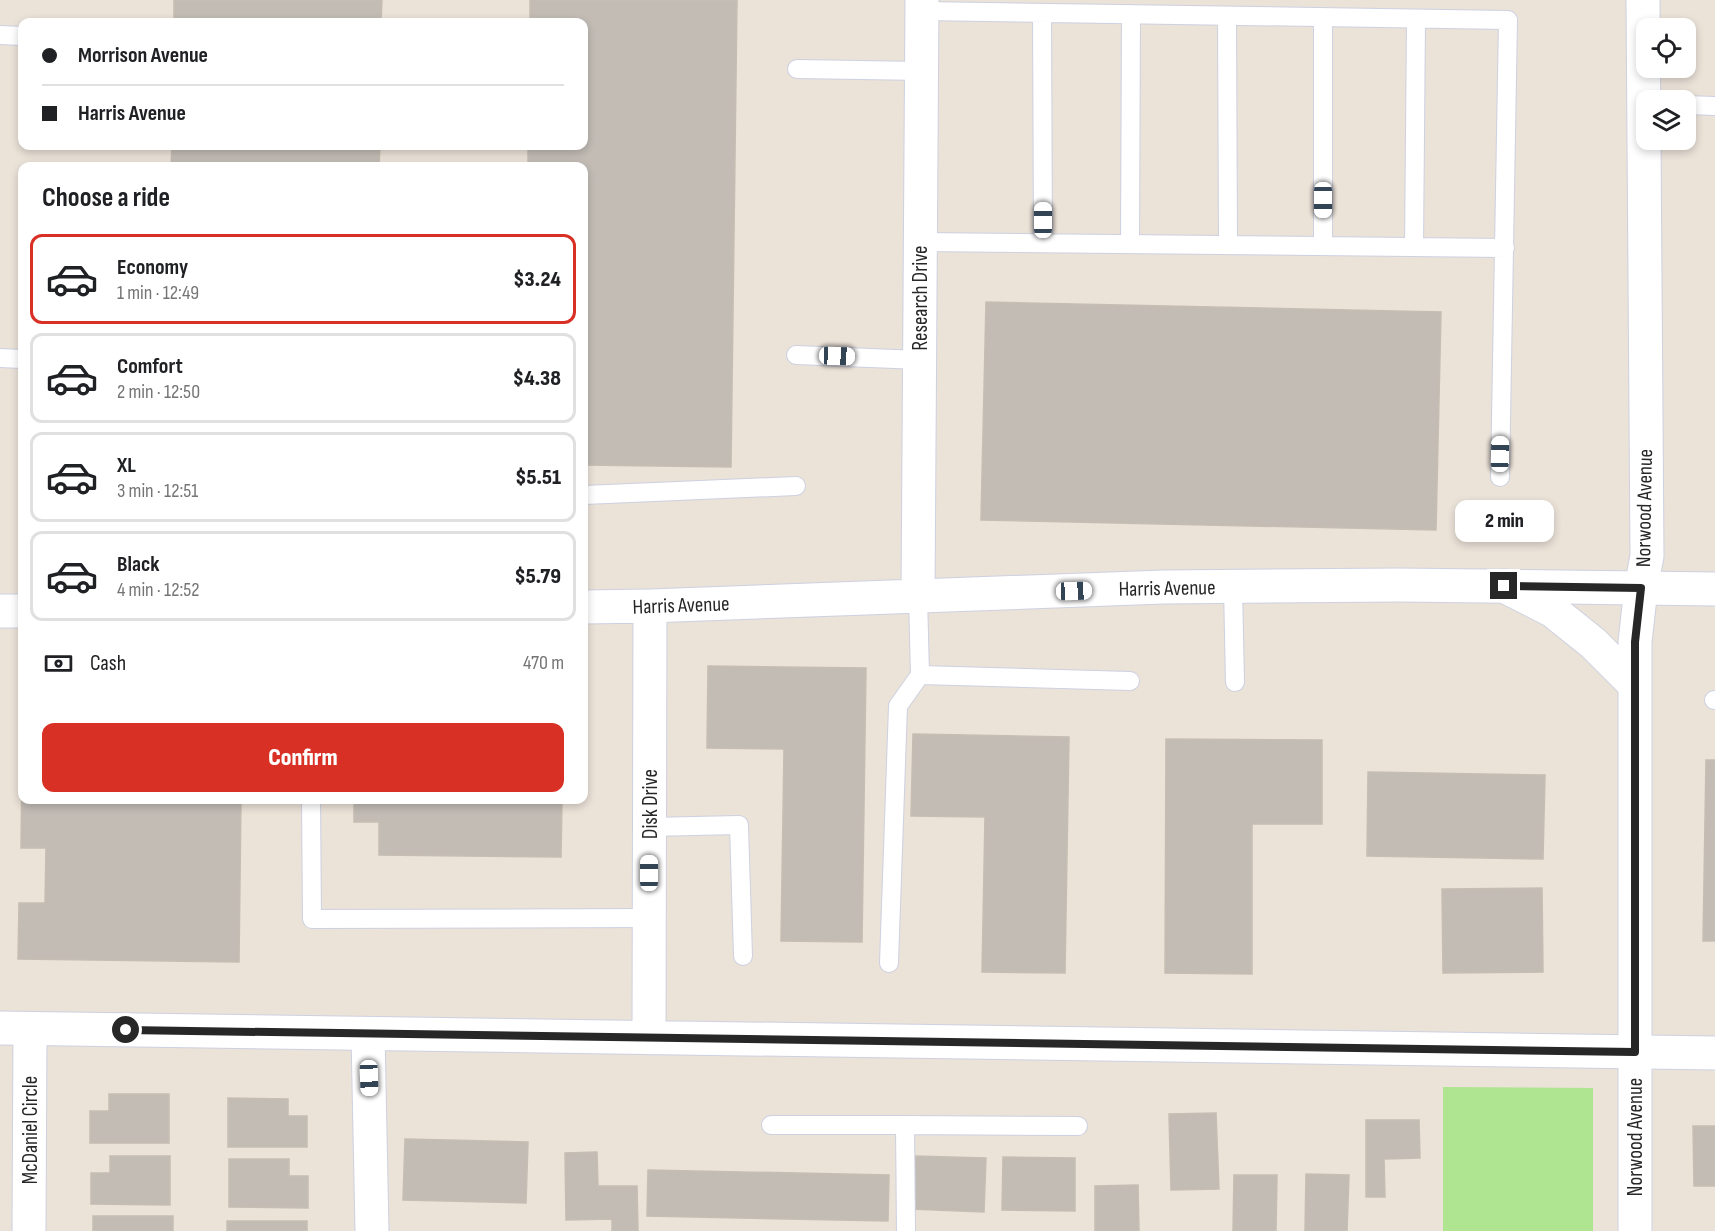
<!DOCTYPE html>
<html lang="en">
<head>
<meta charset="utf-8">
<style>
	:root { --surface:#fff; --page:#f6f6f6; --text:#202124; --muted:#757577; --line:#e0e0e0; --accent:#d93025 }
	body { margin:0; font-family:"Sofia Sans Condensed",sans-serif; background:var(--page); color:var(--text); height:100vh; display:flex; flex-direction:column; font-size:22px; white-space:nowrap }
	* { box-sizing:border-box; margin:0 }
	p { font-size:20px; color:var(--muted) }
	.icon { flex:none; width:33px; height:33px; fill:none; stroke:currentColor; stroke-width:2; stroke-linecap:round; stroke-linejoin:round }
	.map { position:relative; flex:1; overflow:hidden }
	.side { position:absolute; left:18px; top:162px; width:570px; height:642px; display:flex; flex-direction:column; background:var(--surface); border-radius:12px; box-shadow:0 3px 9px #0003 }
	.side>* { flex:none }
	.hud { position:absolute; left:18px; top:18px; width:570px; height:132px; border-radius:12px; box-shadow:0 3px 9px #0003; display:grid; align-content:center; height:132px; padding:0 24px; background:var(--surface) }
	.buttons { position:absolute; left:1636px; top:18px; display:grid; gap:12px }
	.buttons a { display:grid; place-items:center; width:60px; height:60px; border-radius:12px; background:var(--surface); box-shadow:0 3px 9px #0003; font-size:30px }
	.end { position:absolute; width:27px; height:27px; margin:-14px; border:8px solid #272727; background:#fff; box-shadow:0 0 0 3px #fff }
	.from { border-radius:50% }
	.bubble { position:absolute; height:42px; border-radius:12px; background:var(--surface); box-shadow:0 3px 9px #0003; font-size:20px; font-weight:800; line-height:42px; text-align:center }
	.car { position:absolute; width:18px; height:36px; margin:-18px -9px; border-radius:8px; box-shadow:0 0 4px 2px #0007; background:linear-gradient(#fff 24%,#345 0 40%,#fff 0 76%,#345 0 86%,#fff 0) }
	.hud b { display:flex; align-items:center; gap:21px; height:57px; font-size:22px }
	.hud b+b { border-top:2px solid var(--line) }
	.hud i { width:15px; height:15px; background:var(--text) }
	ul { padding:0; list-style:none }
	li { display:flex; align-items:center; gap:18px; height:90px; margin:0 12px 9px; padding:0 12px; border:3px solid var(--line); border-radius:12px }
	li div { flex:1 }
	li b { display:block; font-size:22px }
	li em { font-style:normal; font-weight:800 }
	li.on { border-color:var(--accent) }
	li>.icon { width:54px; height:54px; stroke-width:1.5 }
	h2 { padding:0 24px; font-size:27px; line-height:72px }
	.pay { display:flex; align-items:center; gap:15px; height:66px; padding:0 24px; font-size:22px }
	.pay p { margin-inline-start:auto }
	.cta { display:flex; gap:12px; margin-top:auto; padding:12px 24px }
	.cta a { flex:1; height:69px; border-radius:12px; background:var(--accent); color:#fff; font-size:24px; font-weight:800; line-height:69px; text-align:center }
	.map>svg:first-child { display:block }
	.green { fill:#afe491 }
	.building { fill:#c2bcb5; stroke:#c6beb2; stroke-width:1.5 }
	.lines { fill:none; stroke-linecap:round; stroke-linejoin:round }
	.lane-casing { stroke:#cdd1e1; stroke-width:20 }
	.street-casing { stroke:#cdd1e1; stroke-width:35 }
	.secondary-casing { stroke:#cdd1e1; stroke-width:35 }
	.lane { stroke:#fff; stroke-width:18 }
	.street { stroke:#fff; stroke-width:33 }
	.secondary { stroke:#fff; stroke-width:33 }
	.route { stroke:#272727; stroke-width:8 }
	.labels { text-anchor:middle; stroke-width:5; stroke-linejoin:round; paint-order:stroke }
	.street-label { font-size:21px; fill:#272727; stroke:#fff }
</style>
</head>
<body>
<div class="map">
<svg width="1715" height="1231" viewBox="0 0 1715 1231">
	<rect width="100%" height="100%" fill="#ebe2d8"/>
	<path class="green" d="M1443,1087L1593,1088V1231H1443Z"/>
	<path class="building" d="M174,0H382L381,22H174Z
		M530,0H737L731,467L584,465V166H528V146H584V22H530Z
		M172,146H380L379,166H171Z
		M986,302L1441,312L1436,530L981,520Z
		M708,666L866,668L862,942L781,941L784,749L707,748Z
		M913,734L1069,737L1065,973L982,972L985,817L911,816Z
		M1166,739L1322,740V824H1252V974L1165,973Z
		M1706,760H1715V941H1703Z
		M22,765V800H241L239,962L18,959L19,903H45L46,848H21Z
		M1368,772L1545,775L1543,859L1367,856Z
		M354,800H562L561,857L379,855V822H354Z
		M1542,888L1543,972L1443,973L1442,889Z
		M109,1094H169V1143H90V1111H109Z
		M228,1098L288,1099V1116H307V1147H228Z
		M1216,1113L1219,1189L1171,1190L1169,1114Z
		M1366,1120H1419L1420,1158L1384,1159L1385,1197H1366Z
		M1693,1126H1715V1186H1694Z
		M405,1139L528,1142L526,1203L403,1200Z
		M597,1152L598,1186H637L638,1231H612V1219L566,1220L565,1153Z
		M110,1156H170V1205L91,1204V1173H110Z
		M913,1156L986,1158L984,1212L911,1209Z
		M1003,1157L1075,1158V1211L1002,1210Z
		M229,1159H289V1176H308V1208L229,1207Z
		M648,1170L889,1175L888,1221L647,1216Z
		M1306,1174L1349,1175L1347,1231H1305Z
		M1234,1175H1277L1276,1231H1233Z
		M1138,1185L1139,1231H1095V1186Z
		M93,1216H173V1231H93Z
		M227,1221H307V1231H227Z"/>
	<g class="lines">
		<g class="lane-casing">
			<path id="lane" d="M922,11L1508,20L1500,477
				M1042,13L1043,243
				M1227,16L1228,245
				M1323,17V246
				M0,35L22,36
				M797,69L922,71
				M1686,105L1715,106
				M921,242L1505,248
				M1130,244L1131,14
				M1414,247L1416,19
				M796,355L920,360
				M0,358L22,359
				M584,495L796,486
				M1233,587L1235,682
				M920,675L1130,681
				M1714,700H1715
				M311,800L312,919L649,918
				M650,827L739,825L743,956
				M889,963L898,706L920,675L918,596
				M771,1125H905
				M906,1231L905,1125L1078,1126"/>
		</g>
		<g class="street-casing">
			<path id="street" d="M918,596L922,0
				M584,607L650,606L1163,587L1399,585L1715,589
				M0,611H22
				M0,1028L1715,1053
				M368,1034L372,1231
				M649,1038L650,606
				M29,1231L30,1029"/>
		</g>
		<g class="secondary-casing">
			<path id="secondary" d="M1504,586L1553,611L1593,643L1635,685
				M1635,1231V642L1641,588L1647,556L1643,0"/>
		</g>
		<use href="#lane" class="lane"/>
		<use href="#street" class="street"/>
		<use href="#secondary" class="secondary"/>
	</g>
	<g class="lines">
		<path class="route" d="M126,1030L1635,1052V642L1641,588L1504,586"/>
	</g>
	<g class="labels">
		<g class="street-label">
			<text transform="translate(920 298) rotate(-90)" y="7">Research Drive</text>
			<text transform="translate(1644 508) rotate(-89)" y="7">Norwood Avenue</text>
			<text transform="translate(1167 588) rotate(-1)" y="7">Harris Avenue</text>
			<text transform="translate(681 605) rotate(-2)" y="7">Harris Avenue</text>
			<text transform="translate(650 804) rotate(-90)" y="7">Disk Drive</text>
			<text transform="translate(30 1130) rotate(-90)" y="7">McDaniel Circle</text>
			<text transform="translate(1635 1137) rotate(-90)" y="7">Norwood Avenue</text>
		</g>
	</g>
</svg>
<div class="buttons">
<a><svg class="icon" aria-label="locate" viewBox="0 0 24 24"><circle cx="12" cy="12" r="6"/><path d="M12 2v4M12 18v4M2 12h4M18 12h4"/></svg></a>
<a><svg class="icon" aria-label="layers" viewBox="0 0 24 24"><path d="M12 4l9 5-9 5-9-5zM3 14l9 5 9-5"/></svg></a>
</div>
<i class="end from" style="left:126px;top:1030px"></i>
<i class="end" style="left:1504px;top:586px"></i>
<div class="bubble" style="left:1455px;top:500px;width:99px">2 min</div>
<i class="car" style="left:1323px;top:200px;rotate:180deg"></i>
<i class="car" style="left:1043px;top:220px;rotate:0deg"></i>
<i class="car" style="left:837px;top:356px;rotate:92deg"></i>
<i class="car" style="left:1500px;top:454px;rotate:1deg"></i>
<i class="car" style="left:1074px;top:591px;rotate:88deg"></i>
<i class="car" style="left:649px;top:873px;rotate:0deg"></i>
<i class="car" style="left:369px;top:1078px;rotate:178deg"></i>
<div class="hud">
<b><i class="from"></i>Morrison Avenue</b>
<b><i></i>Harris Avenue</b>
</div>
<section class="side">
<h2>Choose a ride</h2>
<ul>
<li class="on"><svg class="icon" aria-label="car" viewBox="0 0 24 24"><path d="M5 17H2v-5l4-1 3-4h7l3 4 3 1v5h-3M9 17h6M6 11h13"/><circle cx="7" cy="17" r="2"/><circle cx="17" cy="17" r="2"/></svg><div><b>Economy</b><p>1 min · 12:49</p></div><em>$3.24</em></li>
<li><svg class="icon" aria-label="car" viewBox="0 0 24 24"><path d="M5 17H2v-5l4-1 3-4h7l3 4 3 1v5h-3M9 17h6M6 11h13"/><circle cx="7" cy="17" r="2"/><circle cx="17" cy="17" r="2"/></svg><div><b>Comfort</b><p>2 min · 12:50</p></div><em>$4.38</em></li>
<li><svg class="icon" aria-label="car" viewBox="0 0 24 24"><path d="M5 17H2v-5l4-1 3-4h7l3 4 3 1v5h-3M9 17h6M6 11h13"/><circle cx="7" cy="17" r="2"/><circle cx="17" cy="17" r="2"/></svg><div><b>XL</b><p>3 min · 12:51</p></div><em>$5.51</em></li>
<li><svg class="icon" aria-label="car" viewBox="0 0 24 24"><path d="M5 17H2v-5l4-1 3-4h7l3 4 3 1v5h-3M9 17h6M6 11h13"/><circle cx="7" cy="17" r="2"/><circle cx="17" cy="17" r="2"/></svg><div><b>Black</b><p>4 min · 12:52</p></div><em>$5.79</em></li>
</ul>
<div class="pay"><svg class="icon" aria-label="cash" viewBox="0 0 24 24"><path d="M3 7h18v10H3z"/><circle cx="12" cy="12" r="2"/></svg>Cash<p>470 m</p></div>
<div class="cta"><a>Confirm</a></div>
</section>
</div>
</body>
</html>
